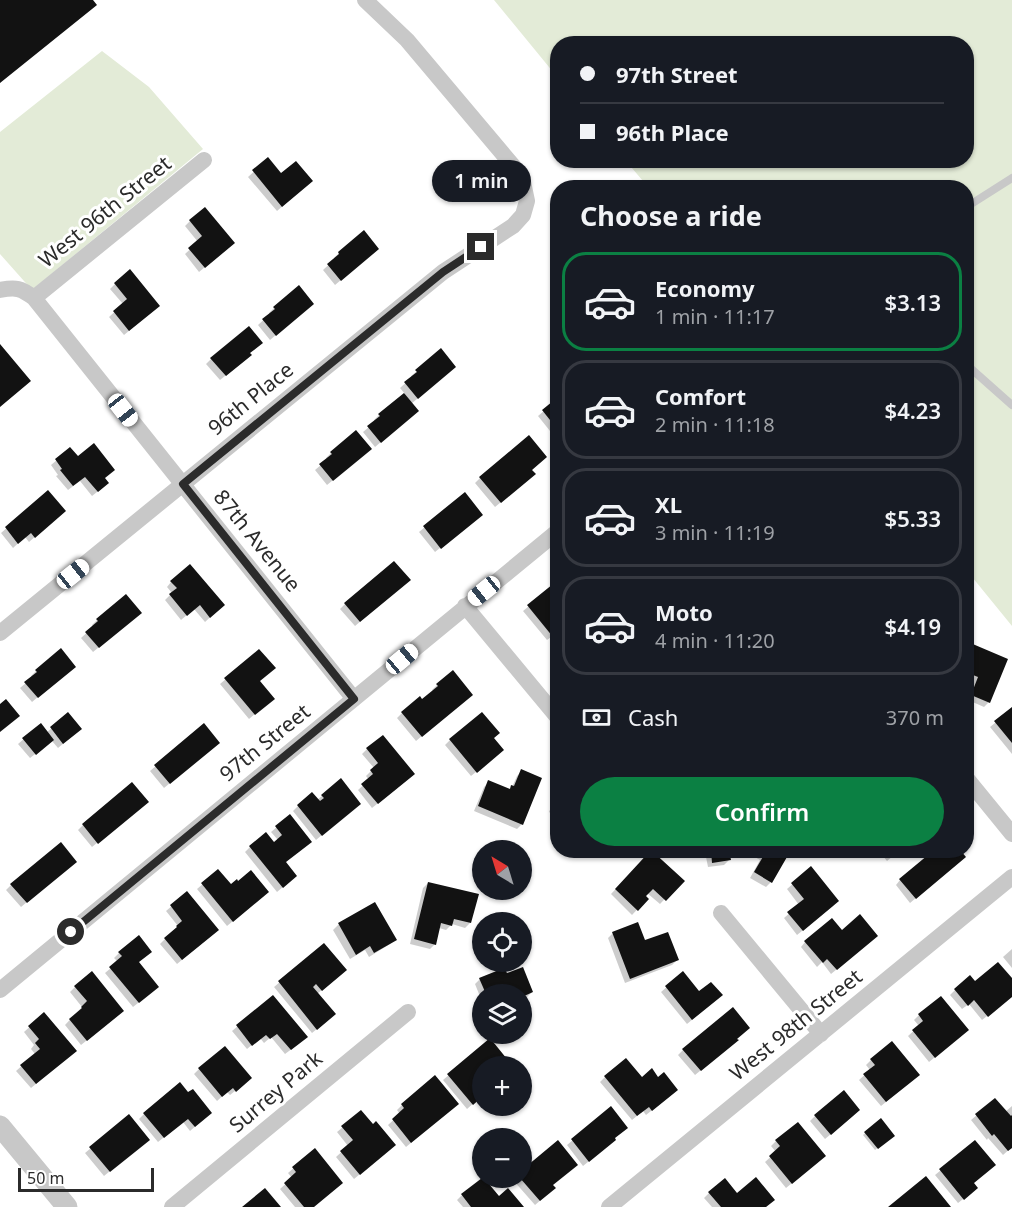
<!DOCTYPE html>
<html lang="en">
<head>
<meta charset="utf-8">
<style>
	:root { --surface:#171b24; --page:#20242c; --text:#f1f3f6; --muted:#9ea1a6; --line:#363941; --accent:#0b8043 }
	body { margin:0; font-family:"Noto Sans",sans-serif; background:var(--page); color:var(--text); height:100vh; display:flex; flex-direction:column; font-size:22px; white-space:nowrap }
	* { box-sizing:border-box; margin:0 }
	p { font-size:20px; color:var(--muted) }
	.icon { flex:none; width:33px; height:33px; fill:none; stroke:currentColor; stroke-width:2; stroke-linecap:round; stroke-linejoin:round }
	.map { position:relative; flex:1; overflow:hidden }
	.details { position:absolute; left:550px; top:180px; width:424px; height:678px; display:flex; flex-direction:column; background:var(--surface); border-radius:24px; box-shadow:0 2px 4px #0004 }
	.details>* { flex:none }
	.guide { position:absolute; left:550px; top:36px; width:424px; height:132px; border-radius:24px; box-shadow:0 2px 4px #0004; display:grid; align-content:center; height:132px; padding:0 30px; background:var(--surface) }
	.needle { width:39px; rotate:322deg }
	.controls { position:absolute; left:472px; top:840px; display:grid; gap:12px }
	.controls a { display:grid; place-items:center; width:60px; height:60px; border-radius:50%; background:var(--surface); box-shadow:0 2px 4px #0004; font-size:30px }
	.scale { position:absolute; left:18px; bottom:15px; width:136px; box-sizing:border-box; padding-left:6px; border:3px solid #2b2b2b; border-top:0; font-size:16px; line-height:21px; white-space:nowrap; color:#2b2b2b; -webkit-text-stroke:4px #fff; paint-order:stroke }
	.end { position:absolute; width:27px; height:27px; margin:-14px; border:8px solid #2b2b2b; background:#fff; box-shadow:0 0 0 3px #fff }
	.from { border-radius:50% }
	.bubble { position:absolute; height:42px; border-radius:21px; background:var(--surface); box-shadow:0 2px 4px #0004; font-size:20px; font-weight:600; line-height:42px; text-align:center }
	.car { position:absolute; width:18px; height:36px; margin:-18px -9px; border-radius:8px; box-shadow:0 0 4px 2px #0007; background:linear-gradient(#fff 24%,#345 0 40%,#fff 0 76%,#345 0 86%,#fff 0) }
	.guide b { display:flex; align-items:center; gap:21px; height:57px; font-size:22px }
	.guide b+b { border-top:2px solid var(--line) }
	.guide i { width:15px; height:15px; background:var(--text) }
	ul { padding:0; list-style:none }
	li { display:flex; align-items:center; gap:18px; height:99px; margin:0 12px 9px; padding:0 18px; border:3px solid var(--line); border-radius:24px }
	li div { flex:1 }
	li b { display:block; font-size:22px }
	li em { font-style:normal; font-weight:600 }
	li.active { border-color:var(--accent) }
	li>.icon { width:54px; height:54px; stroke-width:1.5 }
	h2 { padding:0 30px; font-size:27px; line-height:72px }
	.pay { display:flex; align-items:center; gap:15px; height:66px; padding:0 30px; font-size:22px }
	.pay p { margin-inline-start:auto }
	.action { display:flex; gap:12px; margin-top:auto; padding:12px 30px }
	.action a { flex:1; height:69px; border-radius:36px; background:var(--accent); color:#fff; font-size:24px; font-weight:600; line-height:69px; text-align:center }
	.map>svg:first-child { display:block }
	.green { fill:#e3ebd7 }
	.shadow { fill:#0003 }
	.building { fill:#121212 }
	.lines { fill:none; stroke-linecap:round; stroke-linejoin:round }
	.service { stroke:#c8c8c8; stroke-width:8 }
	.minor { stroke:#c8c8c8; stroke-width:16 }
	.tertiary { stroke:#c8c8c8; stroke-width:21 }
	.route { stroke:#2b2b2b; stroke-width:8 }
	.labels { text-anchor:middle; stroke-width:6; stroke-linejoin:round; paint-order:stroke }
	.street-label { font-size:21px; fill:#2b2b2b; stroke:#fff }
</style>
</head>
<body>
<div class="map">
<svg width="1012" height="1207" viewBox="0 0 1012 1207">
	<rect width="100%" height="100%" fill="#fff"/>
	<path class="green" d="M494,0H1012V626L968,572V188L648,187L626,161L968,160V44H558V78Z
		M102,51L149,87L203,149L32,290L0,254V132Z"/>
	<path class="shadow" d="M268,159L281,175L306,186L277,211L248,177Z
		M190,221L228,248L199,272L185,254L198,242L185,226Z
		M339,253L372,254L335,285L323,270L335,259L334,258Z
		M115,284L153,311L124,335L109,317L123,304L110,289Z
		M299,288L307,309L270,340L258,325L270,314L269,313L274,308Z
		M441,351L449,372L411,404L412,416L375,447L363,432L375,422L374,420L379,415L405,394L400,388L412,377L411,376Z
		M248,353L245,360L220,380L206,364L211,359Z
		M558,399V433L554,436L538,416Z
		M70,449L77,458L104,479L102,488L92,496L80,481L68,490L56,476L58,475L51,465Z
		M331,453L365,454L327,485L315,470L328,459L326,458Z
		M530,470L529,479L495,507L475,483L480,478Z
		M48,492L59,516L29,542L25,537L13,548L1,533Z
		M465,494L476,519L435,552L419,532Z
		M171,582L218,610L205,622L194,609L181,620L165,600L172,593L167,587Z
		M558,582V632L547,640L523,611Z
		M404,585L355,626L340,609L345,604Z
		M126,596L135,618L93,652L81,638L93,627L92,625L97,620Z
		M968,644L1006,660L989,702L984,707L968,700L974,683L968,680Z
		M259,651V682L268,703L249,719L220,684Z
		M36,671H69L32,702L20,688L33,677L31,676Z
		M437,685L466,699L416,741L397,718L402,713L422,701L434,692L432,690Z
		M1012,709V754L990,727Z
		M68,714L75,734L58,748L52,741L30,758L18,744L40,725L46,733Z
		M204,725L214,747L164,788L150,771Z
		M492,739L497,755L471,776L445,745L450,740Z
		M367,749L408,779L372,808L358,790L369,780L366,776L374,768L362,754Z
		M522,771V824L517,829L474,811L484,787L489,782L508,790L512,787L517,776Z
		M322,796L354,808L316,840L293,811L298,806L317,800Z
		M558,804V831L549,811Z
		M142,806L92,847L78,830L83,825Z
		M290,816L285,863L290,881L277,892L245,852L250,847L274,844L278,840L271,832Z
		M680,850H728L729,860L724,865L708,867L705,852L680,855Z
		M743,850H789L771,882L766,887L750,878L760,860Z
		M878,850H900L887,861Z
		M651,852L682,881L660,904L647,893L644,896L647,899L632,915L611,894Z
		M959,862L910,903L896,885L900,880Z
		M70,866L21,907L6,890L11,885Z
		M811,868L833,906L797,935L784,918L799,905L787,889Z
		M218,871L231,886L262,897L227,926L197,889Z
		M428,883L470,923L465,928L452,924L446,930L439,928L435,944L430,949L410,944L423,888Z
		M187,893L212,935L177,964L160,944L178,926L166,911Z
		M375,904L395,939L390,944L369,957L365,950L350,959L333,930L338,925Z
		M841,932L871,941L831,974L822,962L817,967L801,947L805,942Z
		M613,933L644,942L677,960L672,965L625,983L608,938Z
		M324,945L340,975L317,994L329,1019L312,1033L274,987Z
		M1012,949V968L1003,957Z
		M119,953L138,963L152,992L133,1007L105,973L118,962L114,958Z
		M683,973L699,993L716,1000L687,1024L661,992Z
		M506,975L532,992L527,997L522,998V994H483V1004L475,984L480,979Z
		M1012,981V996L982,1020L969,1004L962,1009L950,995L955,990L975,983Z
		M75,987L117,1016L81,1045L65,1025L82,1007L70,992Z
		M273,997L301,1042L285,1054L271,1037L264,1043L260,1038L247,1049L232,1031Z
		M44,1014L70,1056L31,1088L16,1071L35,1054L31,1049L34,1045L24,1032Z
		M919,1015L962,1035L929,1062L908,1036L919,1026L914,1020Z
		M736,1039L732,1045L695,1075L678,1055L683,1050Z
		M490,1040L509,1064L506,1066H483V1095L467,1109L443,1080Z
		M871,1060L913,1080L881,1106L859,1080L870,1070L866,1065Z
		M199,1069L245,1083L230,1095L227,1092L217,1101L194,1074Z
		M605,1077L658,1079L671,1095L646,1115L643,1111L632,1120L600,1082Z
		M188,1094L205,1118L190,1131L183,1122L158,1142L139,1119L144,1114Z
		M995,1100L1005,1112L1012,1106V1147L1003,1155L988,1138L987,1140L971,1120Z
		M402,1105L452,1109L406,1147L388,1125L400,1114L397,1110Z
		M611,1108L613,1139L609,1145L583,1166L567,1145Z
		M361,1112L389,1150L354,1179L336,1157L348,1146L337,1132Z
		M854,1115L825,1139L810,1121L815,1116Z
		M129,1116L143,1144L104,1176L85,1153Z
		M880,1120L893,1135L875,1150L863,1135Z
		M776,1141L819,1161L786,1188L765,1162L776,1152L771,1146Z
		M975,1142L971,1193L958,1203L935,1175Z
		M314,1150L313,1207H295L280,1189L292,1178L288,1173Z
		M522,1172L552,1186L549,1193L535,1205L513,1180L516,1178H522Z
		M709,1193L737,1195L765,1207H712L704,1198Z
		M462,1195L498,1198L522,1207H463L457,1200Z"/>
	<path class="building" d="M0,0H93L97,5L0,83Z
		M268,157L281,173L296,161L313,181L282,207L252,170Z
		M205,207L235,243L205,268L188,248L202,236L189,220Z
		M364,230L379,249L341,281L327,264L339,254L338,252Z
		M130,269L160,306L129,331L113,311L127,299L114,283Z
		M299,285L314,304L276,336L262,319L275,309L273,307Z
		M249,326L263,343L250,353L252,355L226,376L210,358Z
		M0,344L31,381L0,407Z
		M441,348L456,367L418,399L404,382L417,372L415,370Z
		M404,393L419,411L381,443L367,426L380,416L378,414Z
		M558,397V430L542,410Z
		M356,430L372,449L333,481L319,464L332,454L330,452Z
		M529,435L547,457L532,470L536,474L501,503L479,477Z
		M94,443L115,470L105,478L109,483L98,492L85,477L73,486L60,470L62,469L55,459L70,447L78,456Z
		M48,490L66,511L35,538L31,533L18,544L5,527Z
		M465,492L483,515L441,549L423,526Z
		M394,561L411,580L360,622L344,603Z
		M190,564L225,605L210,618L200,605L187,616L169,594L177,588L170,581Z
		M558,580V632L553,637L527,605Z
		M126,594L142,613L99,648L85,632L98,621L96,619Z
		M968,642L1008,659L990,703L971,695L978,677L968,673Z
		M61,648L76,667L38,698L24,682L37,672L35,670Z
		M259,649L276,668L260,681L275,699L255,715L224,678Z
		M453,670L473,695L422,737L401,712L420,696L422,699L438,686L436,684Z
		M6,699L20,716L0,732V704Z
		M1012,707V743L994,721Z
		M68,712L82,729L63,744L50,727Z
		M482,712L500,733L494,738L504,750L477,773L449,739Z
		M41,723L54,740L36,755L22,738Z
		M204,723L220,743L170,784L154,765Z
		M383,735L415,774L378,804L361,784L373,774L370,770L378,763L366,748Z
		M521,769L542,778L523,825L478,806L488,780L510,789L511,785L514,786Z
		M341,778L361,804L322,836L297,805L312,792L320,801L324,798L321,795Z
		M132,782L149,802L98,844L82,824Z
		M290,814L312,842L286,862L297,876L283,888L249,846L266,832L274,842L282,835L275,826Z
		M61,842L77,862L27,903L10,884Z
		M651,850L685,881L666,901L653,889L646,896L649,899L638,911L615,889Z
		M711,850H729L731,860L712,863Z
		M757,850H791L772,883L754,872L764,855Z
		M934,850H960L966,857L916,899L899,879Z
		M811,866L839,901L803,931L787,912L804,899L791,883Z
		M218,869L231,884L237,879L238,881L251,870L269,892L233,922L201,883Z
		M428,882L479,894L471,923L454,919L452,926L441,923L436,945L414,939Z
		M187,891L219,930L182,960L164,938L177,927L176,926L182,921L170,905Z
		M375,902L397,940L374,953L370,946L356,955L338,923Z
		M860,914L878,936L837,970L827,959L823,963L804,941L832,918L842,930Z
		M638,922L645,940L668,932L679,960L630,979L612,932Z
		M139,935L152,952L139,962L159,987L139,1003L109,967L122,956L118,952Z
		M324,943L347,970L322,991L316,984L313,987L336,1014L317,1030L278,981Z
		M998,962L1012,978V997L988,1017L974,1000L968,1006L954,989L970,975L975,981Z
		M523,967L533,992L522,997V994H486L479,978L504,968L507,973Z
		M92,971L124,1011L87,1041L69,1019L82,1008L81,1007L87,1001L74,986Z
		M683,971L699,991L711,982L723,995L692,1020L665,986Z
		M273,995L308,1037L291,1050L277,1034L270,1039L266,1035L252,1046L236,1025Z
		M941,996L969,1030L935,1058L912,1030L923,1021L918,1014Z
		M733,1007L750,1028L737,1039L739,1040L701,1071L682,1049Z
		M44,1012L77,1051L36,1084L20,1065L40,1049L35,1043L39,1039L28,1026Z
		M490,1038L511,1064L508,1066H483V1096L473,1105L447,1074Z
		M892,1041L920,1075L886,1102L863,1074L875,1065L870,1059Z
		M225,1046L252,1078L236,1092L233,1088L222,1097L198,1068Z
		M626,1058L642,1077L652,1068L658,1077L664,1072L678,1090L652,1111L649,1107L637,1116L604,1076Z
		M435,1075L459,1104L411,1143L392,1119L404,1108L401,1104Z
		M180,1082L188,1092L193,1089L212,1113L195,1127L188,1119L164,1138L143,1113Z
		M844,1090L860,1110L831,1135L814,1115Z
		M995,1098L1011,1116L1012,1115V1148L1008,1151L994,1134L992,1136L975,1114Z
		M611,1106L628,1128L615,1138L616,1140L589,1162L571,1139Z
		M361,1110L373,1124L376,1121L396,1145L360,1175L340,1151L353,1140L341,1126Z
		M129,1114L150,1140L110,1172L89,1147Z
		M881,1118L895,1136L878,1149L864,1132Z
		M798,1122L826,1156L792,1184L769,1156L780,1146L775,1140Z
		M558,1140L578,1165L553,1185L556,1188L540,1201L520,1178H522V1170Z
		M975,1140L996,1165L974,1183L978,1188L964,1200L939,1169Z
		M315,1148L343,1183L314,1207H304L284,1183L296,1172L292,1167Z
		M926,1176L951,1207H888Z
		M756,1177L775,1200L766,1207H721L708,1192L725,1178L737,1193Z
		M482,1178H484L499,1196L508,1188L524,1207H471L461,1194Z
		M265,1188L281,1207H242Z"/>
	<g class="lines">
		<path class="service" d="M968,206L1012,178
			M968,366L1012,405"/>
		<path class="minor" d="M0,290C16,287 21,288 34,298L354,699
			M34,298L204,160
			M465,606L558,718
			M0,633L443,272L513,226L523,215L527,201L523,182L514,167L407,40L365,0
			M968,780L1012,834
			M721,913L821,1034
			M0,990L558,531
			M172,1207L408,1012
			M609,1207L1012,877"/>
		<path class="tertiary" d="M0,1126L67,1207"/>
	</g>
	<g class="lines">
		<path class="route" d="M71,932L354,699L183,484L443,272L481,247"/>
	</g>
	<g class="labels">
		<g class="street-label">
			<text transform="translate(105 212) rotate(-39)" y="7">West 96th Street</text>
			<text transform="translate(251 399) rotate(-39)" y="7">96th Place</text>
			<text transform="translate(257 541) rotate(51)" y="7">87th Avenue</text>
			<text transform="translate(265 743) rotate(-39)" y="7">97th Street</text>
			<text transform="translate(796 1025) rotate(-39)" y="7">West 98th Street</text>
			<text transform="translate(276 1092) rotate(-40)" y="7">Surrey Park</text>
		</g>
	</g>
</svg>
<div class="controls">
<a><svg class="needle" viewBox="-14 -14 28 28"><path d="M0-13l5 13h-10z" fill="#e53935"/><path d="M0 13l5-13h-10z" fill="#9ea1a6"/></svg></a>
<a><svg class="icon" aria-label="locate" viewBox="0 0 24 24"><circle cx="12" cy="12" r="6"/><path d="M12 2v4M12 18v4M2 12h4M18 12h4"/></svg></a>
<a><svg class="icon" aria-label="layers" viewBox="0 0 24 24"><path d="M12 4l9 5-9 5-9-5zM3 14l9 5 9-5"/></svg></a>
<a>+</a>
<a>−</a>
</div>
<div class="scale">50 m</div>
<i class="end from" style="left:71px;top:932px"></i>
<i class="end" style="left:481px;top:247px"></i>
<div class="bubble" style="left:432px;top:160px;width:99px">1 min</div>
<i class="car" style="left:123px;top:410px;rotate:142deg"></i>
<i class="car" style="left:73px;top:574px;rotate:51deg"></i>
<i class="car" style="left:484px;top:591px;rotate:231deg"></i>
<i class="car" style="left:402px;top:659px;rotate:50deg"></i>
<div class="guide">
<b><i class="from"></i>97th Street</b>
<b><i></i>96th Place</b>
</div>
<section class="details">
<h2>Choose a ride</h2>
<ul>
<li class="active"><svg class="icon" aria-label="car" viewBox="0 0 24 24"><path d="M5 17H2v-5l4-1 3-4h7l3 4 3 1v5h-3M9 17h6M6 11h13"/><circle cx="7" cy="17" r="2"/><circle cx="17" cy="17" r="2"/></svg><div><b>Economy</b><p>1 min · 11:17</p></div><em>$3.13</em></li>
<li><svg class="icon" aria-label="car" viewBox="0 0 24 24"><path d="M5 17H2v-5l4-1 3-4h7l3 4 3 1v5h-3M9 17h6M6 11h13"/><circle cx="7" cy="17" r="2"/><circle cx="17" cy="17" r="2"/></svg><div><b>Comfort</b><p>2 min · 11:18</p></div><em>$4.23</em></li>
<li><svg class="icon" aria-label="car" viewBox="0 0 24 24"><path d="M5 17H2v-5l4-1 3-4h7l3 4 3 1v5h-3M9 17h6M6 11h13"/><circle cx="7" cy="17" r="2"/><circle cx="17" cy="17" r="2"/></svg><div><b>XL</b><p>3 min · 11:19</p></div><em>$5.33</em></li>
<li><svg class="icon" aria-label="car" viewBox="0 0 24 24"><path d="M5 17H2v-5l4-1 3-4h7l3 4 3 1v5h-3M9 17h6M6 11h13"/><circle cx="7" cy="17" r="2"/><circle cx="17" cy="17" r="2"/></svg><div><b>Moto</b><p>4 min · 11:20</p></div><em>$4.19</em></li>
</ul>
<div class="pay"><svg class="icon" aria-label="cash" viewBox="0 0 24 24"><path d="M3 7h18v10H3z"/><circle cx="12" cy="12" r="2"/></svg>Cash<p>370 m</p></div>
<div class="action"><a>Confirm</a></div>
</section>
</div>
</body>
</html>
